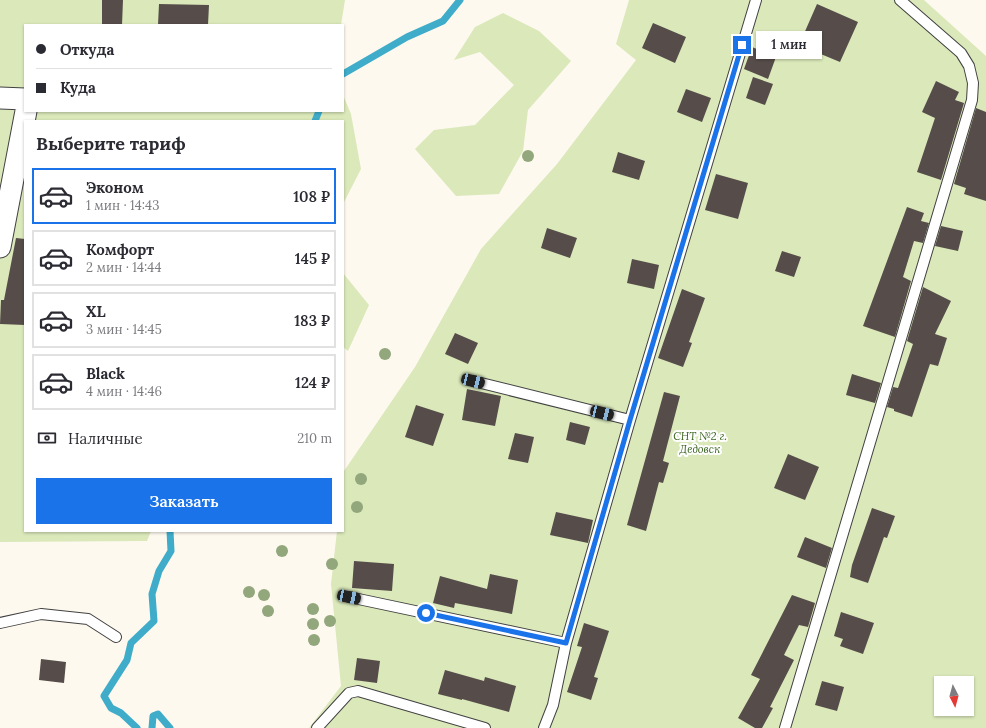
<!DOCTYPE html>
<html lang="ru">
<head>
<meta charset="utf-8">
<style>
	:root { --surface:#fff; --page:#f2f2f3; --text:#2b2b33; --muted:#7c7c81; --line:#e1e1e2; --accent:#1a73e8 }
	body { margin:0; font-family:Lora,serif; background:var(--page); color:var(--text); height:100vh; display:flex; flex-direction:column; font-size:15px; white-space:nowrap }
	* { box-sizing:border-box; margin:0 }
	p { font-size:13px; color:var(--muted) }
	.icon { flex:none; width:22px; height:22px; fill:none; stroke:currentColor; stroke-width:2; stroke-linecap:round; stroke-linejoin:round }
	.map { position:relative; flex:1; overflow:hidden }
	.drawer { position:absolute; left:24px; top:120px; width:320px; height:412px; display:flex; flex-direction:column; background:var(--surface); border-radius:0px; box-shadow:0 1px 3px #0004 }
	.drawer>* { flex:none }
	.hud { position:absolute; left:24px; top:24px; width:320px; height:88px; border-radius:0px; box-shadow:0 1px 3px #0004; display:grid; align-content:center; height:88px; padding:0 12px; background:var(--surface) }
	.needle { width:26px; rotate:174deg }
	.controls { position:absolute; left:934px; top:676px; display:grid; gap:8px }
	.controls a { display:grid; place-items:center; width:40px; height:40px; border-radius:0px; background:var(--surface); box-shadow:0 1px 3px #0004; font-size:20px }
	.end { position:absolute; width:18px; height:18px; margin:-9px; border:5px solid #1a73e8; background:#fff; box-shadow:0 0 0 2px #fff }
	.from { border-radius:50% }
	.bubble { position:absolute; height:28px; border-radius:0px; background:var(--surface); box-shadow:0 1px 3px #0004; font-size:13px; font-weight:600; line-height:28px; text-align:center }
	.car { position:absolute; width:12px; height:24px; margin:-12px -6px; border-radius:5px; box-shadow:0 0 3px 1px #0007; background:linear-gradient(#222 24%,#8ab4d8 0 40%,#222 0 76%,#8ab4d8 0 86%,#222 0) }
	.hud b { display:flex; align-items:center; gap:14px; height:38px; font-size:15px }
	.hud b+b { border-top:1px solid var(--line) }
	.hud i { width:10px; height:10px; background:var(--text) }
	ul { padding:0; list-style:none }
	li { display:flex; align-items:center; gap:12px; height:56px; margin:0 8px 6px; padding:0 4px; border:2px solid var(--line); border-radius:0px }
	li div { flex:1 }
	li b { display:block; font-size:15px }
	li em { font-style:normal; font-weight:600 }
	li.active { border-color:var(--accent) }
	li>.icon { width:36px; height:36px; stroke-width:1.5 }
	h2 { padding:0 12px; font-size:18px; line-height:48px }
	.pay { display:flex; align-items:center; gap:10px; height:44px; padding:0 12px; font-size:15px }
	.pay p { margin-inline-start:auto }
	.cta { display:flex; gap:8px; margin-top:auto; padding:8px 12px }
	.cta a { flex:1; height:46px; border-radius:0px; background:var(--accent); color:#fff; font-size:16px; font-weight:600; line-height:46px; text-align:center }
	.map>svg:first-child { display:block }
	.green { fill:#dae8ba; fill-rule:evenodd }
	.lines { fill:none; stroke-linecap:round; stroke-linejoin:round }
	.stream { stroke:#3facc9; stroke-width:7 }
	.building { fill:#564d4a }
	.lane-casing { stroke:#414141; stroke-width:12 }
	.street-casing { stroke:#414141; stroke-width:23 }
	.lane { stroke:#fff; stroke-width:10 }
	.street { stroke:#fff; stroke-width:21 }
	.tree { fill:#93a77d }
	.route { stroke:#1a73e8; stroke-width:5 }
	.labels { text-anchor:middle; stroke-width:4; stroke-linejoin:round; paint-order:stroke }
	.park-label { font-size:11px; font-style:italic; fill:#3b6420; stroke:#fff }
</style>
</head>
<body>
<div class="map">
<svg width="986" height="728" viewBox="0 0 986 728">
	<rect width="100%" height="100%" fill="#fef9ef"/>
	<path class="green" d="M0,0H345L341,25H25V111H343V95L351,114L361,169L343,204V121H25V531H151L147,541L0,542Z
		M629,0H924L986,56V728H309L341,686L331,584L337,531H343L344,471L415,367L481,249L557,164L636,60L616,44ZM941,683H967V709H941Z
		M503,13L539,31L571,61L528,110L523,151L499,194L456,196L415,149L434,130L475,125L514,85L480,52L454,60L475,27Z
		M343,273L369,305L348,351L343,347Z"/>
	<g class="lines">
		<path class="stream" d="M343,74L407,37L443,21L460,0
			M315,121L319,111
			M137,728L121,713L111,708L104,696L127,660L131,643L154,621L152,594L159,571L171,551L170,531
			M152,728L153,716L158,714L170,728"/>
	</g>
	<path class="building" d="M102,0H123L122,25H102Z
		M159,4L209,5L208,25H158Z
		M817,4L858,22L840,62L799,45Z
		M653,23L686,37L675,63L642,48Z
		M752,47L776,57L768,79L744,69Z
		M753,77L773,84L765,105L746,98Z
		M936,81L959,92L955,100L964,103L941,180L917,172L935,118L922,112Z
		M686,89L711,98L702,122L677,112Z
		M976,108L986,112V201L964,194L966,188L954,184Z
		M618,152L645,161L639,180L612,172Z
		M716,174L748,183L738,219L705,210Z
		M907,207L924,213L921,221L929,223L923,243L914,241L903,277L911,281L895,337L863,326Z
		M941,226L963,231L958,251L935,246Z
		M547,228L577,238L570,258L541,248Z
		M16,238L25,239V325L0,324L1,300H4Z
		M782,251L801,257L794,277L775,271Z
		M632,259L659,265L654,289L627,283Z
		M923,287L951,301L935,334L947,338L938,366L930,364L912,417L894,411V409L887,407L893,387L898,388L913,344L907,341Z
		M682,289L705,298L689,342L692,343L683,367L658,358Z
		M455,333L478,343L468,364L445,354Z
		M852,374L881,383L875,403L846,395Z
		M467,389L501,396L495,426L462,420Z
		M664,392L680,396L663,461L669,463L663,483L659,482L646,531L627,525Z
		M416,405L444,414L433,446L405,437Z
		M570,422L590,427L585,445L566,440Z
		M515,433L534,437L528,463L508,459Z
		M788,454L819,467L805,500L774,488Z
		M872,508L895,516L887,538L884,537L868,583L850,577L852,565Z
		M556,512L593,520L588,543L550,535Z
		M805,537L832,548L826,568L797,557Z
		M354,561L394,564L392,591L352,588Z
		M490,574L518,580L512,614L455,603L454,608L433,603L440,576L487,589Z
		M792,595L815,603L808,627L799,625L784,655L794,660L770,707L773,708L762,728H755L738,718L760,679L751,675Z
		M841,612L874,623L863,654L840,646L843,639L834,636Z
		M584,623L609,631L594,677L598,678L591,700L567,692L582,647L577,646Z
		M357,658L380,661L377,683L354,680Z
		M41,659L66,662L64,683L39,680Z
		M445,670L484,681L485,677L516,686L509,712L462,699V700L438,694Z
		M822,681L844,687L837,711L815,705Z"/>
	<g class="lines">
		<g class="lane-casing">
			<path id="lane" d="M473,381L630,420
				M349,597L566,643
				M0,623L41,614L88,619L116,637
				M317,728L349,693L358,691L485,728
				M544,728L553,705L566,643L630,420L756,0
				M785,728L972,100L973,83L969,66L961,53L900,0"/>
		</g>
		<g class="street-casing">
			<path id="street" d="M0,98L25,99
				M0,247L26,111"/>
		</g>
		<use href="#lane" class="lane"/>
		<use href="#street" class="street"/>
	</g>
	<g class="tree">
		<circle cx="528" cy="156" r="6"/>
		<circle cx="385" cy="354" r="6"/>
		<circle cx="361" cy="479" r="6"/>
		<circle cx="357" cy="507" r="6"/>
		<circle cx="282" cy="551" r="6"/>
		<circle cx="332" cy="564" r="6"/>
		<circle cx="249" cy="592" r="6"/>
		<circle cx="264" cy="595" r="6"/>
		<circle cx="313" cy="609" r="6"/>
		<circle cx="268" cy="611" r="6"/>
		<circle cx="330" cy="621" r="6"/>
		<circle cx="313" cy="624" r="6"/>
		<circle cx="314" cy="640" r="6"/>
	</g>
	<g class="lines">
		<path class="route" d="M426,613L566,643L630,420L742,45"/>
	</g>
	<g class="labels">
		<g class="park-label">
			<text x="700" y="440">СНТ №2 г.<tspan x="700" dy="13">Дедовск</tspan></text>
		</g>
	</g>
</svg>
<div class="controls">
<a><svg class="needle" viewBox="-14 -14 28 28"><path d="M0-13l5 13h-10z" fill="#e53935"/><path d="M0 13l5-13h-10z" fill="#7c7c81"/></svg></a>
</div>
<i class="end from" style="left:426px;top:613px"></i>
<i class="end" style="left:742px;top:45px"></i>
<div class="bubble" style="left:756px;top:31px;width:66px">1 мин</div>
<i class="car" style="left:473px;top:381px;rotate:104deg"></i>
<i class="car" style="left:602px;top:413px;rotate:104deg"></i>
<i class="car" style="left:349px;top:597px;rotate:102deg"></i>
<div class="hud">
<b><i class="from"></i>Откуда</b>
<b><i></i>Куда</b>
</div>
<section class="drawer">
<h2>Выберите тариф</h2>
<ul>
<li class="active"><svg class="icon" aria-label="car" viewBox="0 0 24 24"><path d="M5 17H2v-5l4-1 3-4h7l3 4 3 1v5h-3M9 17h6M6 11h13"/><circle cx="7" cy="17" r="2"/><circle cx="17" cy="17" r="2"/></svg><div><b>Эконом</b><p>1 мин · 14:43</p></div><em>108 ₽</em></li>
<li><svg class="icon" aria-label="car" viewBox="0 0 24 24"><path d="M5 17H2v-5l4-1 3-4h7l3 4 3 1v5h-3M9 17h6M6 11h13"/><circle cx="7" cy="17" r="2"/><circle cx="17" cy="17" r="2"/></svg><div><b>Комфорт</b><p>2 мин · 14:44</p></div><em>145 ₽</em></li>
<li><svg class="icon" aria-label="car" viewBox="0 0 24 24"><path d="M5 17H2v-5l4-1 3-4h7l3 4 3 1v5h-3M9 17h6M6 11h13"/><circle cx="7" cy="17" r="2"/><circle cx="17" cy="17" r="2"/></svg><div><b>XL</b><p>3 мин · 14:45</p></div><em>183 ₽</em></li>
<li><svg class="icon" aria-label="car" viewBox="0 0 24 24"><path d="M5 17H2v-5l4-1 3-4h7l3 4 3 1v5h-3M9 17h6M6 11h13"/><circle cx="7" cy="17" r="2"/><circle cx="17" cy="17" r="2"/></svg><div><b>Black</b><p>4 мин · 14:46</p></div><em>124 ₽</em></li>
</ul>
<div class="pay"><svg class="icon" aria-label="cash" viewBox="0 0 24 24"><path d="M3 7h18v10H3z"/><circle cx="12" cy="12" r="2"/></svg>Наличные<p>210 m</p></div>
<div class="cta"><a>Заказать</a></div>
</section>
</div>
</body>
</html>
